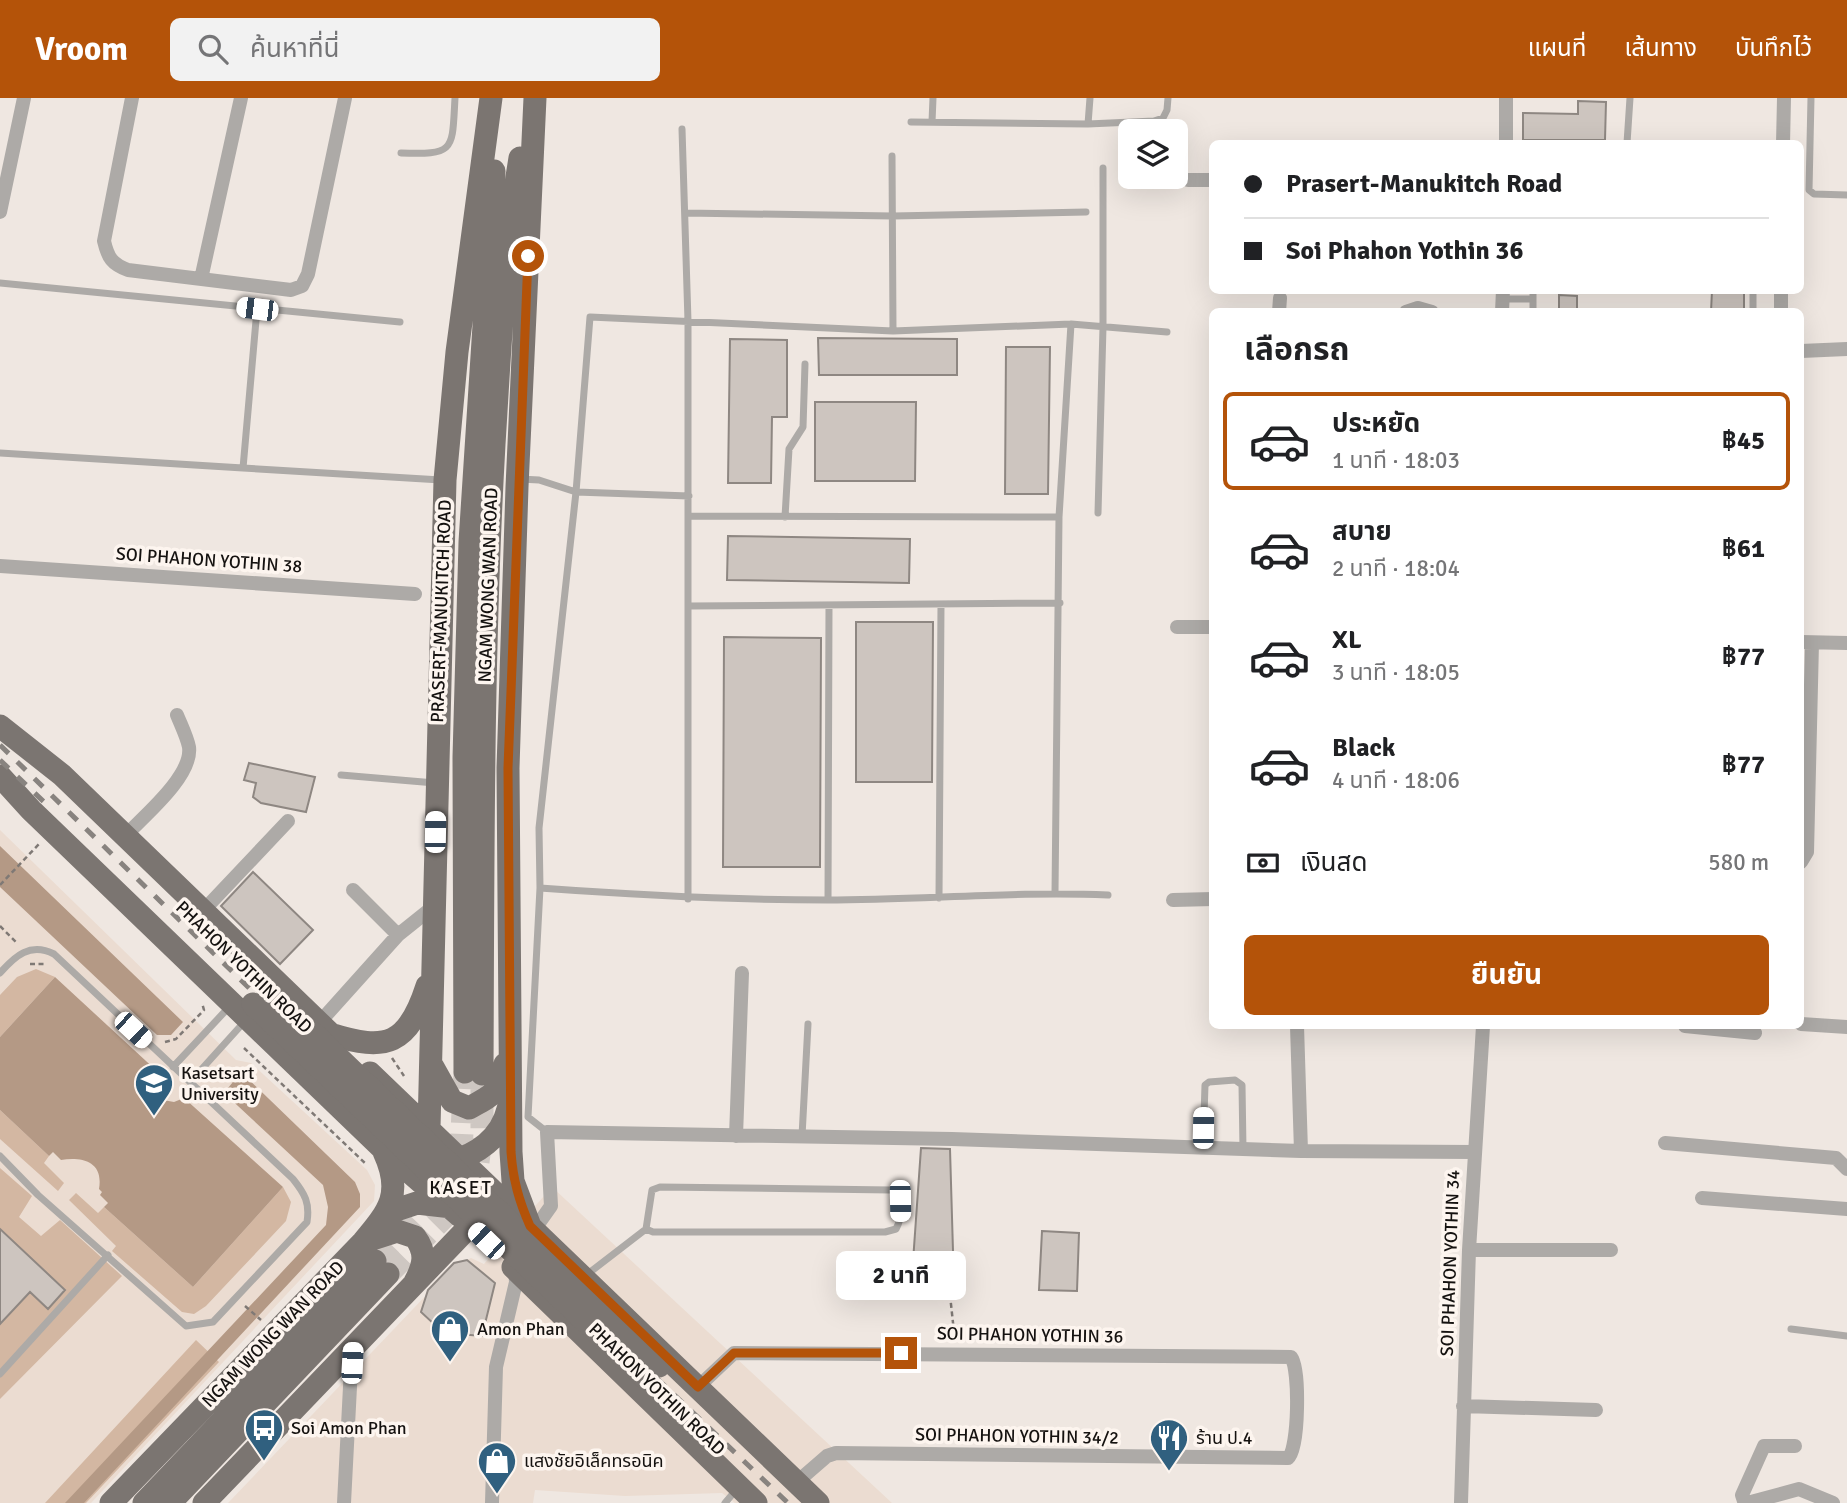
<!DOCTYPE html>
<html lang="th">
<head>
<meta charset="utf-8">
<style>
	:root { --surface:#fff; --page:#f2f2f2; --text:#202124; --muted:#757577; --line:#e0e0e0; --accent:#b45309 }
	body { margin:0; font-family:Signika,"Noto Sans Thai",sans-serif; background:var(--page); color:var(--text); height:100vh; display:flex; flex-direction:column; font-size:26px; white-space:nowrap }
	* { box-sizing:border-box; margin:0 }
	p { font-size:23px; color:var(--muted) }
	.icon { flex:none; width:38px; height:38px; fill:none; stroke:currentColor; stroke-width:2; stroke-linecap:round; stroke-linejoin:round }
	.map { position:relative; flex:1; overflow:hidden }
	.side { position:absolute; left:1209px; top:210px; width:595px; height:721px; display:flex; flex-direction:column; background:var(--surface); border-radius:10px; box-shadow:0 7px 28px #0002 }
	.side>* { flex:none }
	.guide { position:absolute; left:1209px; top:42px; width:595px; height:154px; border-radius:10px; box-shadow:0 7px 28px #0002; display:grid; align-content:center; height:154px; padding:0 35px; background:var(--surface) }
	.tools { position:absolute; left:1118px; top:21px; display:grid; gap:14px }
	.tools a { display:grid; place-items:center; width:70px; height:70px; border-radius:10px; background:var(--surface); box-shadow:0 7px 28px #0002; font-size:35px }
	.end { position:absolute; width:32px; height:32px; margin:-16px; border:9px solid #b45309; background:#fff; box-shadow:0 0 0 4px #fff }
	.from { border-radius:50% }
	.bubble { position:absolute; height:49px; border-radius:10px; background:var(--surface); box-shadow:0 7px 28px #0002; font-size:23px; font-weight:700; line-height:49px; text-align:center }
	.car { position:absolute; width:21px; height:42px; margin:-21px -10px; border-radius:9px; box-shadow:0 0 5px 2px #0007; background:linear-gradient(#fff 24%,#345 0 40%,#fff 0 76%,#345 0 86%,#fff 0) }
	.guide b { display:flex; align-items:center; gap:24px; height:66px; font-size:26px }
	.guide b+b { border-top:2px solid var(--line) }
	.guide i { width:18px; height:18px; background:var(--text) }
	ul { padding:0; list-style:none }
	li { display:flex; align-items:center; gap:21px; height:98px; margin:0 14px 10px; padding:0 21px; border:4px solid transparent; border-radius:10px }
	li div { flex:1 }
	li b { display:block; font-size:26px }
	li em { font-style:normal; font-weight:700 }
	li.active { border-color:var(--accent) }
	li>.icon { width:63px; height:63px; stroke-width:1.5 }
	h2 { padding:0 35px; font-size:32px; line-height:84px }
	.pay { display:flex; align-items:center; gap:18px; height:77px; padding:0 35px; font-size:26px }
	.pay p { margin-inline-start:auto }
	.action { display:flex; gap:14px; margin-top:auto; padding:14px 35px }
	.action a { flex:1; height:80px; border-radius:10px; background:var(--accent); color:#fff; font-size:28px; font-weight:700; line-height:80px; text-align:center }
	header { display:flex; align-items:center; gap:42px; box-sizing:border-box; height:98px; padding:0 35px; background:var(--accent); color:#fff }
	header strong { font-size:33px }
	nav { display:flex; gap:38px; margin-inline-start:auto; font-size:24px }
	.search { width:490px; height:63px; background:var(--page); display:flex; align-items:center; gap:18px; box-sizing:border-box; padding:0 24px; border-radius:10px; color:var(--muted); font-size:26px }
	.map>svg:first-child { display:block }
	.built { fill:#ebdcd1 }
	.green { fill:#d3b7a2 }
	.water { fill:#b49985 }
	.building { fill:#cdc5bf; stroke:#8e8782; stroke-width:2 }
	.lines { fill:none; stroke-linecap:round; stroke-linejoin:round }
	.primary-tunnel { stroke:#cec7c2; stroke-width:23; stroke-dasharray:23 11; stroke-linecap:butt }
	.path { stroke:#7f7975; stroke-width:2.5; stroke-dasharray:5 3.5; stroke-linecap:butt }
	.service { stroke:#adaaa7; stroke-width:7 }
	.minor { stroke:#adaaa7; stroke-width:14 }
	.primary { stroke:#7b7571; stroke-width:23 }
	.rail { stroke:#88837f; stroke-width:5; stroke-dasharray:12 12; stroke-linecap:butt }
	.primary-bridge { stroke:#7b7571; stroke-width:23 }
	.route { stroke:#b45309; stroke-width:9 }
	.labels { text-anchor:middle; stroke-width:7; stroke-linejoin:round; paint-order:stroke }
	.street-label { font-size:18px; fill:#151210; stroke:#fdf5ef }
	.poi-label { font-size:18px; fill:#151210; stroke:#fdf5ef; text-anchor:start }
	.neighbourhood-label { font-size:19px; letter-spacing:2px; fill:#151210; stroke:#fdf5ef }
</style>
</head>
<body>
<header>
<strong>Vroom</strong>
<div class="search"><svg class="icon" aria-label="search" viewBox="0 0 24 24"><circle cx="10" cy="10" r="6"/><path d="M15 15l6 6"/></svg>ค้นหาที่นี่</div>
<nav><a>แผนที่</a><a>เส้นทาง</a><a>บันทึกไว้</a></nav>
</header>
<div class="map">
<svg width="1847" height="1405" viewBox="0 0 1847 1405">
	<rect width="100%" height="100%" fill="#efe7e1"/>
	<path class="built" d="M0,732L236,962L251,965L367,1072L375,1087L374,1103L91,1405H0Z
		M552,1089L892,1405H735L722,1395L625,1398L535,1392L533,1405H228L454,1168L471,1160L484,1166Z"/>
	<path class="green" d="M36,871L55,879L0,939V897L17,879Z
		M0,1012L49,1058L44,1065L64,1085L58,1093L0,1041Z
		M0,1070L32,1098L19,1119L41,1138L60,1122L122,1178L0,1301Z
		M283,1089L291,1104L286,1123L206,1208L194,1216L182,1214L112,1153L116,1148L69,1102L76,1095L98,1115L104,1109L193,1189Z
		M196,1242L219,1264L86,1405H45Z"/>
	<path class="water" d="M0,748L183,924L171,937H157L0,789Z
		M55,879L159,975L155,986L163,1002L174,1004L184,1000L283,1089L193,1189L104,1109L108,1105L100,1097L102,1094L99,1091C104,1062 80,1059 61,1062L53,1054L49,1058L0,1012V939Z
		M241,974L355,1084L360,1096V1109L84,1405H65L326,1127L328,1109L323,1087L224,995Z"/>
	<path class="building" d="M1578,3L1606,4L1605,42H1523V15L1578,16Z
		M1712,192H1744V214H1711Z
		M1559,197L1577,198V214H1559Z
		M818,240L957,241V277H819Z
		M730,241L787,242V319H772L771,385H728Z
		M1006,249H1050L1048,396H1005Z
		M815,304H916L915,383H815Z
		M728,438L910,441L909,485L727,482Z
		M856,524H933L932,684H856Z
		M724,539L821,540L820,769H723Z
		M249,665L315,679L306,714L261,705L253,699L256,685L244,682Z
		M253,774L313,832L280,866L221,808Z
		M921,1050L950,1051L954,1187L911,1192Z
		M0,1131L65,1192L48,1211L30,1194L0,1226Z
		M1042,1133L1079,1135L1077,1193L1039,1192Z
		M467,1162L495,1185L482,1238L458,1236L436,1228L421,1214L428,1192L454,1165Z"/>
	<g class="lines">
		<path class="primary-tunnel" d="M478,1064L482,1032V986
			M375,1163L449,1086L461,1054L465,974
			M388,1176L464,1099"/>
		<path class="path" d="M0,787L39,746
			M0,828L18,846
			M30,866H44
			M165,944L176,941L204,912L202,905
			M244,950L366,1066
			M392,960L404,978
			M949,1188L955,1243
			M245,1208L261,1222"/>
		<path class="service" d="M1811,0L1809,92L1814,96L1847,97
			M911,24L1088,26L1154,23L1163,20L1167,12L1168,0
			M932,24L933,0
			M1088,26L1090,0
			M682,31L688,223V801
			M1627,45L1630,0
			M401,55C456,57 452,52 455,0
			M892,58L893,233
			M685,115L893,118L1086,114
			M0,185L400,224
			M1533,192V214
			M1502,201H1533
			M257,211L243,370L441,382
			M1753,214V192
			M1071,226L1167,234
			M0,355L243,370
			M520,381L539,382L576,394L689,398
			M1098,415L1103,229V70
			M688,418L1059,419
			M785,419L789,351L803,329L805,266
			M690,508L1060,505
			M341,677L435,685
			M540,790C636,797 731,802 827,802C921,802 1015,793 1108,797
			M939,800L941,507
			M828,802L829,508
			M0,875C15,858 30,844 54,856L293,1081C305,1096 310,1105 307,1124L213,1224L186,1228L38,1097L0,1058
			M173,969L230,908
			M190,984L246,922
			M547,1034L528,1019L540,790L539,730L576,394L590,219L893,233L1071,226L1059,419L1055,795
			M802,1038L808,926
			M1203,1049L1205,987L1209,984L1235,982L1242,987L1243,1051
			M585,1178L646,1131L652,1092L660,1089L891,1092L898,1096C902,1108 902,1120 896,1131L885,1134H653L646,1131
			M1791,1231L1847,1238
			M0,1276L108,1157
			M725,1405L736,1392"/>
		<path class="minor" d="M132,0L104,143C108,160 112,166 128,172L291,192L302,188L308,176L345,0
			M1506,46V0
			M1783,46L1784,0
			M1188,82H1213
			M0,114L24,0
			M201,181L241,0
			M1279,214L1280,200
			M1406,214L1418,210L1432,214
			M1502,214L1503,192
			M1781,214V192
			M1801,253L1847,251
			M0,468L415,496
			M1177,529H1213
			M1801,544L1847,545
			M125,738C143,719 193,678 189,649C187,639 181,627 177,617
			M1801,764L1807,754L1812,545
			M353,792L398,837
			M1173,802L1213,801
			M202,814L288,723
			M319,925L398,837L433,809
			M1801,926L1847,929
			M1297,928L1301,1053
			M1685,928L1755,935
			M736,1038L742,875
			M1665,1045L1836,1060L1847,1071
			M1702,1100L1847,1111
			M534,1132L551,1108L547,1034L952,1041L1301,1053L1474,1054
			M1469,1152H1611
			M698,1289L734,1255L1291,1259C1300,1271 1299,1351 1288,1360L836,1355L827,1358L797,1384
			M1463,1308L1596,1312
			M1795,1348H1764L1742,1397L1744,1403L1751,1404L1799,1391L1833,1405
			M344,1405L352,1250
			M492,1405L496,1269L516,1184L515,1171
			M1461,1405L1469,1152L1483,928"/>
		<path class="primary" d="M0,628L62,677L338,943
			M0,678L31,712L383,1051L460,1118
			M330,936C387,954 408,947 427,888
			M433,969L452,1003L469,1010C495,996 499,995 505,966
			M465,974L464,659L470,444L494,73
			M370,975L818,1405
			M482,976C483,766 482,556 494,346C500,250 504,155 520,60
			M439,1059L429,1030L445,382L457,254L491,0
			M449,1064C477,1057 501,1040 508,1011
			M387,1115L417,1105L452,1109
			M530,1128L513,1083L511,1054L508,670L517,389L535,0
			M363,1144L397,1133L415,1139C427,1155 424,1167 415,1184
			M513,1169L756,1405
			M111,1405L363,1144C390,1112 403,1095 384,1054
			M144,1405L375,1163
			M170,1405L388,1176
			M204,1405L488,1109"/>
		<path class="rail" d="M0,647L364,1002L788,1405
			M0,662L44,704
			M337,990L408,1058"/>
		<path class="primary-bridge" d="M268,892L659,1268
			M253,906L646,1281"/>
	</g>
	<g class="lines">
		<path class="route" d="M528,158L508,670L511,1054C513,1082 519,1103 530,1128L698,1289L734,1255H901"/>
	</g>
	<defs>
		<g id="university-pin" transform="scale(2.0125)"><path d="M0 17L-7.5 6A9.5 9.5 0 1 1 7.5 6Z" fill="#30607f" stroke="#fdf5ef"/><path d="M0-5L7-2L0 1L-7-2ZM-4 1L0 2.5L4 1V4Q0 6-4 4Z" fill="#fff"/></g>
		<g id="shop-pin" transform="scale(2.0125)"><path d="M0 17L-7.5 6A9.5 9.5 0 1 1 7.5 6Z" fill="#30607f" stroke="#fdf5ef"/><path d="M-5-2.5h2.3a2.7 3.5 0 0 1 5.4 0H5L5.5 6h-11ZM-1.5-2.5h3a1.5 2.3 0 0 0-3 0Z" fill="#fff"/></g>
		<g id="bus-pin" transform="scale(2.0125)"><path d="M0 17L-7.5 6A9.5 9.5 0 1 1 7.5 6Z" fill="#30607f" stroke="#fdf5ef"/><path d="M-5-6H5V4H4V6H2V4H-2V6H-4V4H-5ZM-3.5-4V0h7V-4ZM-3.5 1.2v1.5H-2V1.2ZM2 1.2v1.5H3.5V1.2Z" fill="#fff"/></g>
		<g id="restaurant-pin" transform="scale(2.0125)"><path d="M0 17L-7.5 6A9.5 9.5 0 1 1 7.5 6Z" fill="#30607f" stroke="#fdf5ef"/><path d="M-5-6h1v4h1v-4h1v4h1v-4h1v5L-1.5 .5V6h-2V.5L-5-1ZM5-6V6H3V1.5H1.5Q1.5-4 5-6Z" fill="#fff"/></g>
	</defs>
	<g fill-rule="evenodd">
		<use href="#university-pin" x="154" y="985"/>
		<use href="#shop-pin" x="450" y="1231"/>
		<use href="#bus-pin" x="264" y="1330"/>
		<use href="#restaurant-pin" x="1169" y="1340"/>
		<use href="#shop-pin" x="497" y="1363"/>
	</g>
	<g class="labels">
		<g class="street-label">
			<text transform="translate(209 462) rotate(4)" y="6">SOI PHAHON YOTHIN 38</text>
			<text transform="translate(488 487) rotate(-88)" y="6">NGAM WONG WAN ROAD</text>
			<text transform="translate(441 513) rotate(-88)" y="6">PRASERT-MANUKITCH ROAD</text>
			<text transform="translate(244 869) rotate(44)" y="6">PHAHON YOTHIN ROAD</text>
			<text transform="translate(1450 1165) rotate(-88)" y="6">SOI PHAHON YOTHIN 34</text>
			<text transform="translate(273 1236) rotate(-46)" y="6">NGAM WONG WAN ROAD</text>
			<text transform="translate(1030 1237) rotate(1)" y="6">SOI PHAHON YOTHIN 36</text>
			<text transform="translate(657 1291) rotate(44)" y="6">PHAHON YOTHIN ROAD</text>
			<text transform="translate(1017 1338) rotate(1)" y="6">SOI PHAHON YOTHIN 34/2</text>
		</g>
		<g class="poi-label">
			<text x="181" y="981">Kasetsart<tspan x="181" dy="21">University</tspan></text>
			<text x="477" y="1237">Amon Phan</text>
			<text x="291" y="1336">Soi Amon Phan</text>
			<text x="1196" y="1346">ร้าน ป.4</text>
			<text x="524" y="1369">แสงชัยอิเล็คทรอนิค</text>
		</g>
		<g class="neighbourhood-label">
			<text x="461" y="1096">KASET</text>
		</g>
	</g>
</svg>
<div class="tools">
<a><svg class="icon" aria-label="layers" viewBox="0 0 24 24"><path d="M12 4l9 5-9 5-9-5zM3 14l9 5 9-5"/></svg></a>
</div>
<i class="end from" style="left:528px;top:158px"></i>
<i class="end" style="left:901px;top:1255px"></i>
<div class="bubble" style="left:836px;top:1153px;width:130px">2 นาที</div>
<i class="car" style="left:257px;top:211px;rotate:277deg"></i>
<i class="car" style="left:435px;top:734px;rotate:1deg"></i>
<i class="car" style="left:133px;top:932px;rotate:133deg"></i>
<i class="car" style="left:1203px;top:1030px;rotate:1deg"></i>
<i class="car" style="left:900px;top:1103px;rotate:179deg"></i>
<i class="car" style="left:486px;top:1143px;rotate:314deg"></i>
<i class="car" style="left:352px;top:1265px;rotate:3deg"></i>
<div class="guide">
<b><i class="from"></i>Prasert-Manukitch Road</b>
<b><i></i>Soi Phahon Yothin 36</b>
</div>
<section class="side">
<h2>เลือกรถ</h2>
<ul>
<li class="active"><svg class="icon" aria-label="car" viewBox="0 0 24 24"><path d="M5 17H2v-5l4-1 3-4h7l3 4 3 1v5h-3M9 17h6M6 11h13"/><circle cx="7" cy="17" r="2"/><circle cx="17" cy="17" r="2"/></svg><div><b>ประหยัด</b><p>1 นาที · 18:03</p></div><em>฿45</em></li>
<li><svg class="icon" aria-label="car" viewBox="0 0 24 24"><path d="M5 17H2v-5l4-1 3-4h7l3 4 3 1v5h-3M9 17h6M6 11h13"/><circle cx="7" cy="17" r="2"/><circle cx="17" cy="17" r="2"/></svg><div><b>สบาย</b><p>2 นาที · 18:04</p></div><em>฿61</em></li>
<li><svg class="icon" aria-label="car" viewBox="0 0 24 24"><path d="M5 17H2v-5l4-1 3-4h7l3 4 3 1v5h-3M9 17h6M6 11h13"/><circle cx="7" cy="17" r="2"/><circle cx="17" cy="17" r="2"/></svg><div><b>XL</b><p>3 นาที · 18:05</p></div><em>฿77</em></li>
<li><svg class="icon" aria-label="car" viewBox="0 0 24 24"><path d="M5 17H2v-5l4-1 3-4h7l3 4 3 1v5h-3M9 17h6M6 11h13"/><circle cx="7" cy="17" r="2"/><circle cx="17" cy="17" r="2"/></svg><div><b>Black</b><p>4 นาที · 18:06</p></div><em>฿77</em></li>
</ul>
<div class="pay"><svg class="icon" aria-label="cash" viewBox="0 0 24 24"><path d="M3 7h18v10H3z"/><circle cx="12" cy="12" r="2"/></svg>เงินสด<p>580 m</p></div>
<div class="action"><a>ยืนยัน</a></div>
</section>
</div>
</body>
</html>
